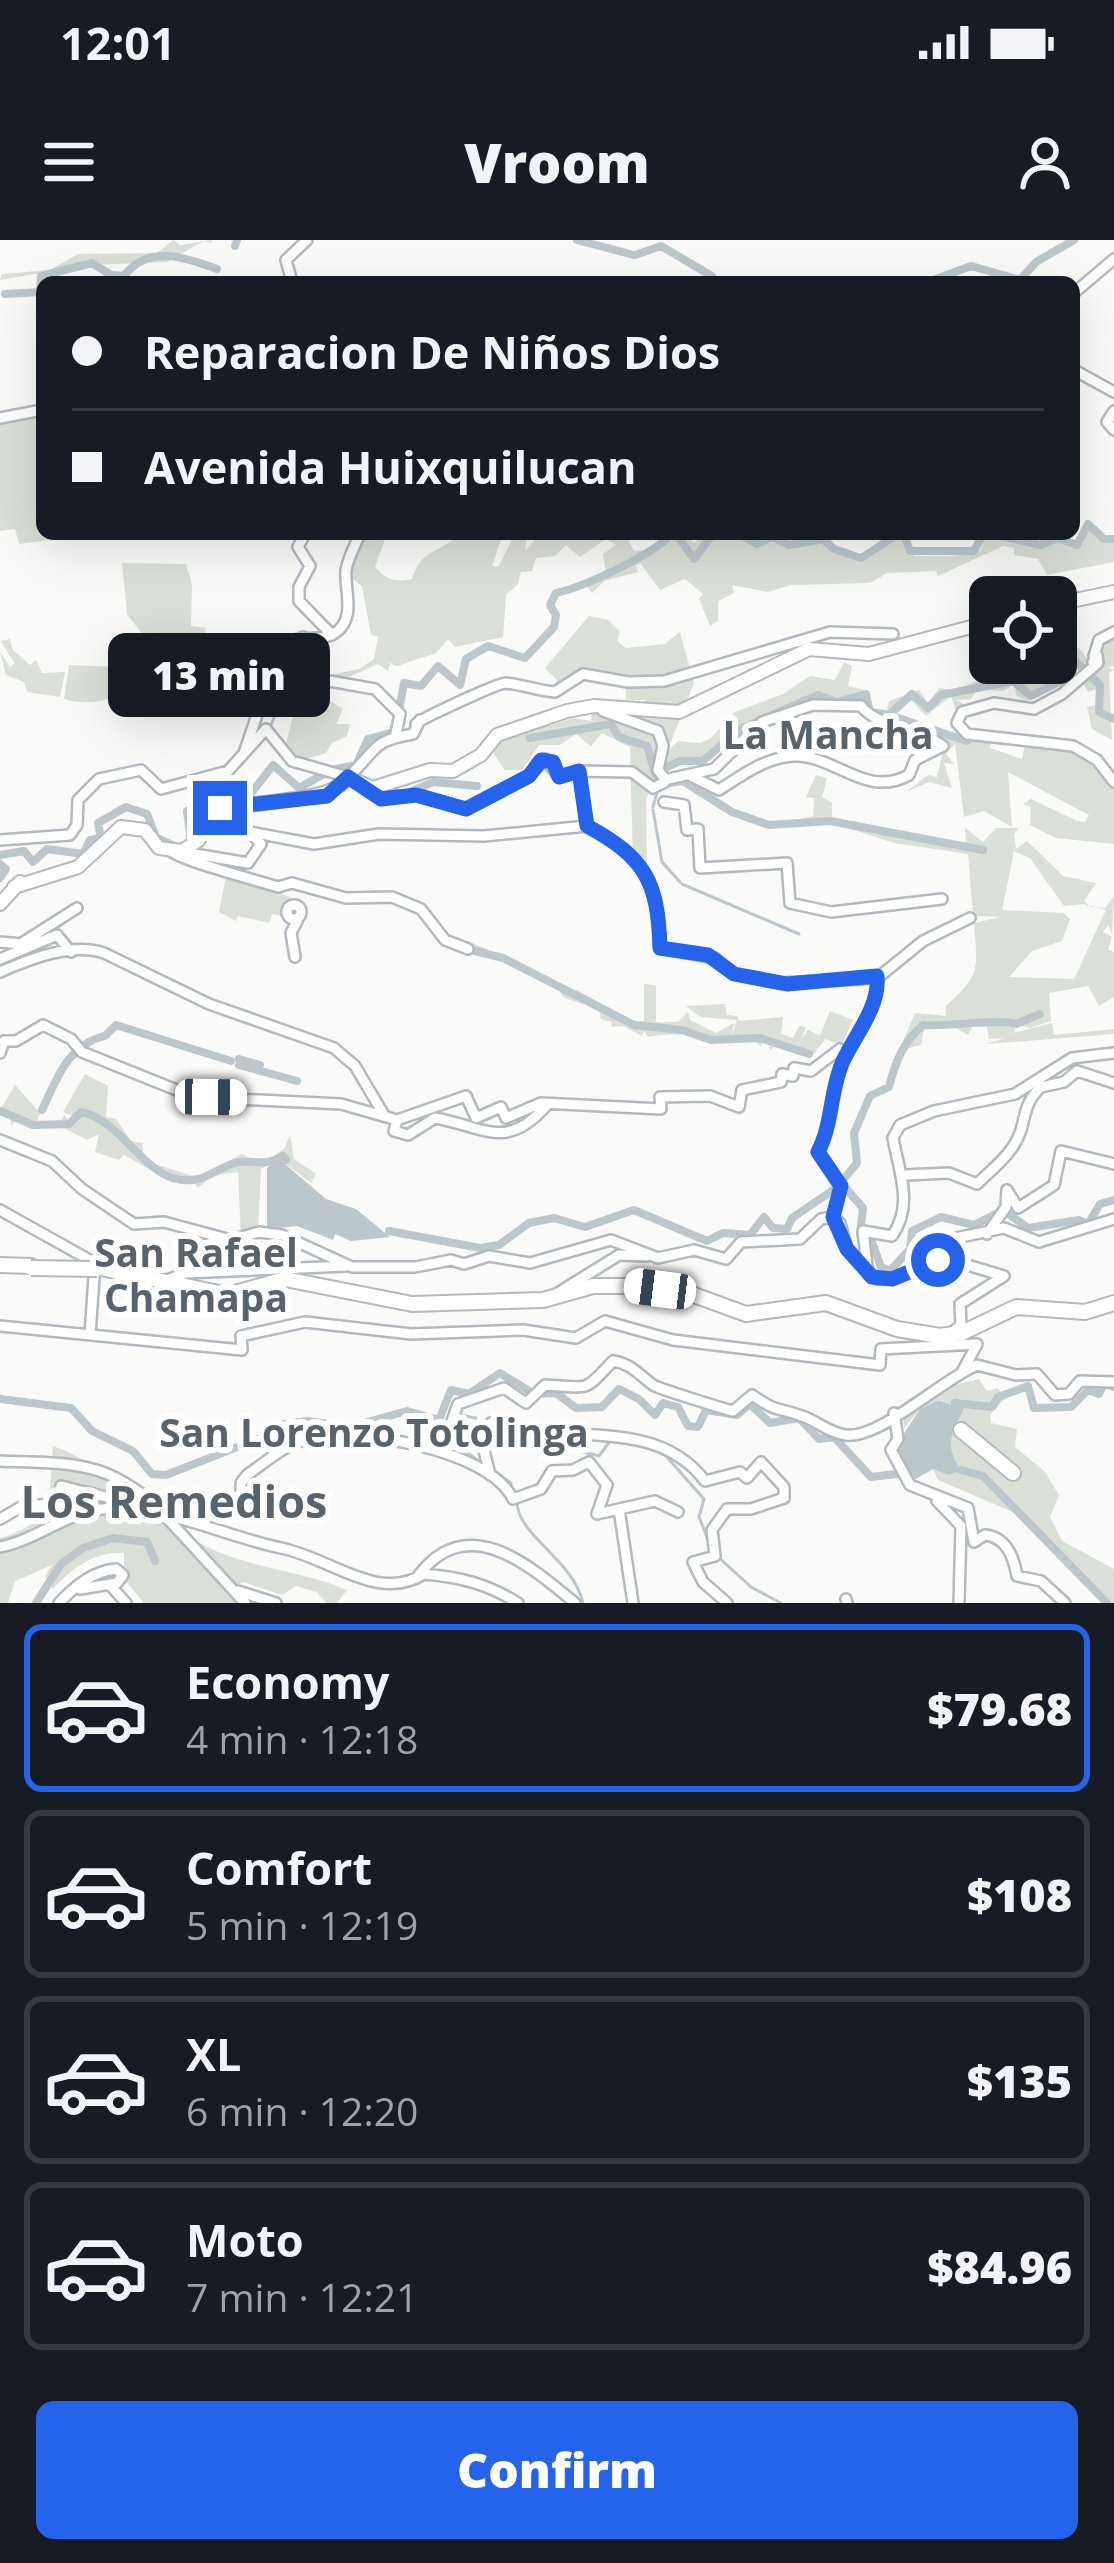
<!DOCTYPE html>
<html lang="en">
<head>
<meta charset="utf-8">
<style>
	:root { --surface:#171b24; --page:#242831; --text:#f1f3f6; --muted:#9ea1a6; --line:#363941; --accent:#2563eb }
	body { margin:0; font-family:"Open Sans",sans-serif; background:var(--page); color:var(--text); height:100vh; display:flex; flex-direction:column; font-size:45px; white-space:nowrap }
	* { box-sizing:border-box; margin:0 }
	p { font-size:39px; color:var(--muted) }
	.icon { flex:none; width:66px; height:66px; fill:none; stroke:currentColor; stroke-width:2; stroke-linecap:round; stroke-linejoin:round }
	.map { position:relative; height:1363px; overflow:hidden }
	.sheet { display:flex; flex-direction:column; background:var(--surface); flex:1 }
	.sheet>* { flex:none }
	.banner { position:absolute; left:36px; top:36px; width:1044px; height:264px; border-radius:18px; box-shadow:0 12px 48px #0002; display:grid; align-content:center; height:264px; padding:0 36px; background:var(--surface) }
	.tools { position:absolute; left:969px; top:336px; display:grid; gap:24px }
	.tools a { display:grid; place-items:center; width:108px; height:108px; border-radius:18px; background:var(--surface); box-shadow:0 12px 48px #0002; font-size:60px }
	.end { position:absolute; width:54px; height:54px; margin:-27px; border:15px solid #2563eb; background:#fff; box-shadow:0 0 0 6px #fff }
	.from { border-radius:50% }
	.bubble { position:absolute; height:84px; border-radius:18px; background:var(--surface); box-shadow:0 12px 48px #0002; font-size:39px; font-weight:800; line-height:84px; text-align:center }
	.car { position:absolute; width:36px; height:72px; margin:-36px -18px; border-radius:15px; box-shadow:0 0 9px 3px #0007; background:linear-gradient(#fff 24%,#345 0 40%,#fff 0 76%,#345 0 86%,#fff 0) }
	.banner b { display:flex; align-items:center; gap:42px; height:114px; font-size:45px }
	.banner b+b { border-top:3px solid var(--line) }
	.banner i { width:30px; height:30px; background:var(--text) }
	ul { padding:21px 0 0; list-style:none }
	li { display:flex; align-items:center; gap:36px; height:168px; margin:0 24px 18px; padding:0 12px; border:6px solid var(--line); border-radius:18px }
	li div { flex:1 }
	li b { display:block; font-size:45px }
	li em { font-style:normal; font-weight:800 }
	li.active { border-color:var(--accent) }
	li>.icon { width:108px; height:108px; stroke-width:1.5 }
	.primary-button { display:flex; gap:24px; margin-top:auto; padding:24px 36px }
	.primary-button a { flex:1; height:138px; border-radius:18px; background:var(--accent); color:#fff; font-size:48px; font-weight:800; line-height:138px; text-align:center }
	.status { display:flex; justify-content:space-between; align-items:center; height:84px; padding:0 60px; background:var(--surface); direction:ltr }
	.status svg { height:33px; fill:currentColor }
	header { display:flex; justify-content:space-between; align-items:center; height:156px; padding:0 36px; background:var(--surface); font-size:54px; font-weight:800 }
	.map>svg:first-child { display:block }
	.green { fill:#dadfd7; fill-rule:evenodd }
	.water { fill:#bbc7cb }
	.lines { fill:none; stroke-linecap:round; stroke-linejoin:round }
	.stream { stroke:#bbc7cb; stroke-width:3 }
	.river { stroke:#bbc7cb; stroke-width:8 }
	.secondary-casing { stroke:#b3babf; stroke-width:14 }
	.primary-casing { stroke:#b5babe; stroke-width:16 }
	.highway-casing { stroke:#b4b9bd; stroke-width:18 }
	.secondary { stroke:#fff; stroke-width:9 }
	.primary { stroke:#fff; stroke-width:12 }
	.highway { stroke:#fff; stroke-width:14 }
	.highway-bridge-casing { stroke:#b4b9bd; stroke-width:18; stroke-linecap:butt }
	.highway-bridge { stroke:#fff; stroke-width:14 }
	.route { stroke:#2563eb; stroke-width:15 }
	.labels { text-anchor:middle; stroke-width:12; stroke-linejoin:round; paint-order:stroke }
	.quarter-label { font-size:39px; font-weight:bold; fill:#57646e; stroke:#fff }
	.district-label { font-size:45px; font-weight:bold; fill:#57646e; stroke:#fff }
</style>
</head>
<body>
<div class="status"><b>12:01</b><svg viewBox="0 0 49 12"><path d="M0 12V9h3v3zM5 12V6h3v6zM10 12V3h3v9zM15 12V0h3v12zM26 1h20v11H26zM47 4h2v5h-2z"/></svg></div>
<header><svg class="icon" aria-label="menu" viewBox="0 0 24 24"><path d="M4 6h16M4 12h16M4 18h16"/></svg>Vroom<svg class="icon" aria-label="person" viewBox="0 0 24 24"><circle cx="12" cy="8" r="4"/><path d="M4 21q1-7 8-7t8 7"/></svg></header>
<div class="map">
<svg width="1114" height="1363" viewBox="0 0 1114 1363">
	<rect width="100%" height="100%" fill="#fafaf8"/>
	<path class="green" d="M173,0L180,5L211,0L212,3L204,1L167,22L88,25L0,40L2,34L50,30L78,14L157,13Z
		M42,172V294H96L19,304L15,289L0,291V181Z
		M1088,285L1104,300L1114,296V322L1047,335L1038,319L1014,315V308L1003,306L938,336L936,331L887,333L870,343L791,345L768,352L732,345L734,353L718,361V381L710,386L699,359L703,354L685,339L660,350L641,324L636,325L638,332L604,341L592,353L585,344L606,334L603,314L616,305L606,299L580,317L566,305L555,316L536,318L532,331L521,332L518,344L506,355L503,397L455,407L448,399L436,413L397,426L390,423L388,431L378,424L342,440L320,437L359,429L374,419L378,397L371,395L362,346L351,338L363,294H387L375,327C385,339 396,343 412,339C422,308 437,315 460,294H503L492,326L498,327L515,294H533L527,296L525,311L540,294H625L634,311L652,309L664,294H684L694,303L705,294H746L754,307L772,299L788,307L825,301L835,312L861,320L897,298L905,300L914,316C935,316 961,318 981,310L985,294L1040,306L1058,299L1077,306Z
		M122,323L186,324L192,344L191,386L206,388L204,399L193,396L190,403L201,409L186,427L175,423C140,443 106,472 64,459L69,425L143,428L157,413L127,374Z
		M589,376L608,380L620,392L617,401L626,408L665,404L680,392L694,443L667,512L678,501L700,503L711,498L735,472L783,454L810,436L835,440L844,422L852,426L848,446L868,451L872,468L887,470L889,461L919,450L928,463L939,448L954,450L997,433L976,437L999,423H1056V410L1059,414L1079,408L1092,425L1084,433L1073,424L1067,443L1045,448L1027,461L1016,455L1015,444L1003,451L977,449L971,459L956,460L969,467L957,474L951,456L926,476L911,460L890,479L872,476L863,458L837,462L811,457V464L735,503L726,499L705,520L713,529L699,532L697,523L681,522L660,532L646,559L647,628L633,620L630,507L602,493L591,506L576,494L560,505H539L522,530H505L493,513L483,514L493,502L544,480L549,486L573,478L591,481L592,470L644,473L645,460H626V445L589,434L552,449L557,440L545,428Z
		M1114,398V426L1108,427L1114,430L1109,433L1112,500L1092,489L1087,467L1096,465L1099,448L1088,452L1083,443L1099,423L1105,426L1101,408Z
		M10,399L13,410L30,425L36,420L42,433L65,432L60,457L27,452L24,442L6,435L0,412L10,427L15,424L1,401Z
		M295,409L306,419L316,452L343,469L336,484H350L347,496L332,503L326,513L300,521L284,511L301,446L263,454L259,463L237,459L240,452L272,445Z
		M901,476L953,493L993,498L990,508L1022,519L1025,504C1066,507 1087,513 1114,544V604L1056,598L1030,585L1031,567L1023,564L1031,559L1077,581L1085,582L1089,575L1008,532L1012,587L984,571L964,577L955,504L946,514L954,524L944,523L952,548L929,542L906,552L928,535L937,537L943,511L905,485Z
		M816,535L827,538L822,557L832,563V579L921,601L966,602L965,588L983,602L996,588H1019L1014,594L1016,609L1027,601L1063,636L1096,643L1084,661L1090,667L1105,668L1114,656L1112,694L1108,685L1103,692L1112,697L1108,710L1114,712V757L1099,766L1088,746L1049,753L1051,781L1030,788L1014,784L1015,793L1003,796L1052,783L1054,795L1114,789V794L986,804L1004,798L989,799L986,784H974L968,795L948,784L924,789L921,805L906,809L893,825L915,773L946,776V766C980,734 978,733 974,683L1001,677L973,676L968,614L894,603L832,583L777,585L813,576L814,558L806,557ZM1014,611L1030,618L1064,666L1083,664L1106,670L1074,739L1009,737L1032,711L1062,701L1070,679L1064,673L1002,670Z
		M227,632L238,643L242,636L294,659L285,669L296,667L300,673L295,679L294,716L291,678L272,674L269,683L238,676L236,681L219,672Z
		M456,697C476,702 555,744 562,744L568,752L577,750L634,782L644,781V744L656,745V782H678L688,772L690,780L716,793L734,783L732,796L737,780L701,777L686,766L725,764L727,775L737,776L739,781L783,777L781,794L793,798L799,786L806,787L802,798L808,790L820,796L830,771L853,780L841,805L825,799L814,814L778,805L770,810V802L763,800L761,807L752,797C711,803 686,789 648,797L644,791L642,796L623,786L611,787L612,782L601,779L599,769L564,758L559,750Z
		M85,834L108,846L106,877L116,879L131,901L143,903L142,912L155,929L158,925L199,938L242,914L263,924L285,908L290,894L294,919L316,934L311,943L279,919L261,929L258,990L241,996L238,932L213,935L198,948L192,940L156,933L124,915L119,920L95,912L99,894L87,900L54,883L31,889L19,878L11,886L10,876L0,870L15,845L40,873L37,883L61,882L64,875L70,882L74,876L63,872Z
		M979,1139L987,1151L998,1148L1005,1158L990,1175L991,1183L1017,1189L1015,1207L1045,1232L1059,1255L1050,1277L1062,1301L1114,1329V1363H1104L1027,1278L938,1240L933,1229L961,1231C947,1210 945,1199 960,1178L920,1169L904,1188L903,1172L952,1146Z
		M53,1206C107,1226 142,1262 186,1294C232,1328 296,1328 347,1350L337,1363H326L317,1352L296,1346L282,1355L243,1342L232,1349L237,1363H144L124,1339V1313C95,1311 72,1328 53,1349L45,1336L52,1325L15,1341L8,1363H0V1298C55,1282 49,1257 53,1206Z"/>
	<path class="water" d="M279,919L326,959L356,969L390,997L351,1001L335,994L333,1000L297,986L267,989V928Z
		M938,1161L964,1168C952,1196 943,1203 961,1230L949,1235L933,1229L912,1241L893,1210L920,1169Z"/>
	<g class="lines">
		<path class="stream" d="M287,446L291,409
			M271,485L278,468
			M654,531L656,545
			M653,567L657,552
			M653,570L662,622L680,642
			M682,644L799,694
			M460,1175L476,1178
			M439,1180L459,1198
			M534,1199L599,1216L610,1201
			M460,1207L485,1226
			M666,1216L704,1259L699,1277L711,1307
			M493,1230L511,1243V1253
			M517,1260C516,1296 572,1317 583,1363
			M716,1315L751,1347L781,1363"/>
		<path class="river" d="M577,0L634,15
			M235,6L237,0
			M635,15L661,6L712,36
			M928,42L971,26L1020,40L1036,22L1074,0
			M5,54L40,52L41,36L92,23L111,35L124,36C148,4 185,17 217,29
			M676,294L694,319L713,294
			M739,294L757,304L772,297L789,305L823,299L834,309L861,318L898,294
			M904,294L910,311H974L983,294
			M993,294L1040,305L1058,298L1077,305L1088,284L1104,299H1114
			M399,470L404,443L421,446L438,426L460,445L466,419L488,406L525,418L554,387L556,375L550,365L556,353C584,347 655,314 671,294
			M889,475L967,501
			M530,498L611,484L619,497L647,506L655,533L680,521H703L740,489L818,455L837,462L866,454L870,473L889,475L912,454L928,468L941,455L1013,441L1031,456L1063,440L1074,420L1100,445L1099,472L1114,479
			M669,543L683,541L732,572L769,585L830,581L983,610
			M377,551L392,549L401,556L433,542L477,546
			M191,602L187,571L211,568L222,544L250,555L273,525L299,548L331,530L356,525L368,499L393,492L398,485
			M0,615L24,611L33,622L47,609L83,614L90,600L101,598L98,583L126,567L147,574L156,597L172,605
			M0,624L6,629L0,638
			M213,624L243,635
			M475,711L503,718L634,785L682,790L711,800L760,798L809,814
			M106,795L116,785L231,821
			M239,819L260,825
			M239,825L297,841
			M42,870C57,839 67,806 104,796
			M0,871L33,885L69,884L81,872C127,881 148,951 198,939C211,936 227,923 240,922C260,920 263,927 283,916L286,920
			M837,947L857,923L854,893L870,856L889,847C895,823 903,802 923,785C946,787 1003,778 1016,784L1040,774
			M1006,972L1028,988L1079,980L1088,984L1100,964L1114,960
			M389,991L480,1008L499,1005L529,983L554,978L585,987L634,970L707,1001L723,993L750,995L764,977L773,988L787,989L792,978L842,944L863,968L860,995L872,1002L881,1027L890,1031L910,1009L912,991L941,977L974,985L1002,971
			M619,1149L639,1159L655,1175L663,1163L678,1167L688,1186L697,1187
			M0,1159L71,1168L92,1191L133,1211L152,1234L166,1235L268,1195L277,1185L308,1181L349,1187L407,1171L439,1180L451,1150L469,1154L500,1133L534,1154L556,1153L576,1168L602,1167L618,1150
			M955,1163L992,1167L998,1157L1028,1146L1034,1168L1071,1167L1088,1150L1099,1154L1104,1144L1114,1147
			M699,1185L706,1170L737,1175L750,1164L770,1183L799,1178L819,1199L834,1197L871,1237L905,1233
			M961,1230L983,1236L1107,1363
			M36,1363L61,1324L83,1308L113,1298L147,1302L155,1321"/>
		<g class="secondary-casing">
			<path id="secondary" d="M292,42L286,20L307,0
				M1074,53L1114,19
				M1074,130L1114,152
				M1114,171L1107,182L1114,190
				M0,178L42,170
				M305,294L298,307L310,326L299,347V361L332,395
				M303,397L311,402L312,438L375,449L400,474L396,493
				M1094,416L1099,400L1114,392
				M1093,422L1097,415L1098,423L1062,454L1034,469L994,463L962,472L957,483L967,494L1073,506L1097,520L1114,542
				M603,471L658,491L663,506L658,530L665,539
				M416,484C420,479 498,443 506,443C521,444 538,451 555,452L583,434L628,442L664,441L830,392L893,394
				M244,513L281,405C298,394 319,403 335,393C357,378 344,350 346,330C348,318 355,305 360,294
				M579,531L587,586
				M668,539L714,529L762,482L813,465L861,466C877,487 920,489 943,506L915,520L909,535C867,558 838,518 798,516C769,515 742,535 719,550L691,536
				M369,548L381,559L418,555L466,569L529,536L545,519L559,537L579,531L632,532L653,548L665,542
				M664,562L684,565L687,590L698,589L700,628L787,623L790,663L831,672L942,659
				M587,586C646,618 658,642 660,708L715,718L734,734L780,743L861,739L880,736L923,701L970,678
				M250,592L314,604L379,594L484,596L587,586
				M0,600L70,595L77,585L78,560L99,539L141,530L161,549L228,531L266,489L292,521L348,537C378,510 370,501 413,494L420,480
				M171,611C179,620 259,641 278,647L292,643L346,658L392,657L421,669L445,700L468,709
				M183,612L248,623L261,604L250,592
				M287 672a7 7 0 1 1 14 0a7 7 0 1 1-14 0Z
				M0,702L22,704
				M22,703L77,668
				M295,717L291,693L297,681
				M0,719L57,695L71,712
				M0,732C30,719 72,702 104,713L209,764L334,808L355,826L384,875
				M0,813L4,801H16L43,785L71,799L82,812L194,857L341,864L397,880L466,856L476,878L501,867L506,878L541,863L661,869L660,857L710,856L739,867L742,850L781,842L782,834L793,836L794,828L811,831L840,809L846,814
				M397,880L394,891L408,895L435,878C486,887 506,912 548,864
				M0,900L52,921L82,949L134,984L164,982L231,1000L259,992L282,995L352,1027H415L451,1020L464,1024L489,1016L530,1023L611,1000L658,1018L694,1010L726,1019L741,1002L800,999L821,979L833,977
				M906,935L949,933L977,944C993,928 1014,913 1021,890C1026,872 1026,861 1041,847L1064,842L1077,831L1114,843
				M1007,950L1018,968L1054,945L1061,911L1114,924
				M0,970L95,1023L90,1095
				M833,977L840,983L847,1009L876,1039H893L947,1019L1004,1036L960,1064L961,1085L954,1091
				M833,977L841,946L818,912C832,883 830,850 843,821C855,795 880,767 877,737
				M987,994L1006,967L1007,950
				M922,1025L930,1010L946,1000L1004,988L1039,1002L1114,979
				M868,1034L863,991L892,996C914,965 899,932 893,898L900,885L934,871L1015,854L1072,818L1114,813
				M167,1040L185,1033L346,1026
				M556,1054L619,1015L647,1016
				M0,1086L242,1110L241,1096L305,1082L411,1094L523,1090L576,1098L605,1081L673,1100L880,1125L881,1109L977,1104L962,1132
				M894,1173L898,1199L891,1210L910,1245L968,1268L974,1302L985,1295C1007,1297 1014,1318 1017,1336L1041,1341L1065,1363
				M433,1208L462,1204L464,1196L452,1181L458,1164L504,1148L526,1163L545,1145C593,1148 583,1152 613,1121C632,1124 638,1134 653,1145C657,1148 724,1169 733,1171L752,1155C780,1174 774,1166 802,1176C817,1181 829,1193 846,1195C880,1199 941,1140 977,1125L1016,1135L1037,1134L1055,1155L1069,1154L1080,1141L1114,1142
				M0,1221C37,1223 82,1220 116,1238C140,1250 157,1268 184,1277
				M490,1235L480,1194L491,1183C505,1183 514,1191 528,1192C590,1198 663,1185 705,1241L740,1232L747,1238L761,1222L784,1247V1258L751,1269H727L712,1290L715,1316L693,1322L703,1342L727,1363
				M937,1261L961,1286L959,1363
				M619,1269L633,1363
				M143,1272L154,1261L188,1266L241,1258V1243L247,1235C264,1223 284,1206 304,1200C355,1186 489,1209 513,1259L541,1249L552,1231L573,1230L589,1222L607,1245L597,1274L655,1261L678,1272
				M167,1278L245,1363
				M0,1279L21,1267L58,1263L61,1246L147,1267
				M0,1307C36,1300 66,1273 102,1269C160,1263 226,1297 281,1308C331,1318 377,1363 424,1334C461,1337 487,1344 518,1363
				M418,1336C467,1271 528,1324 575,1363
				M110,1345L126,1363
				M80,1349L117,1343L123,1335
				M238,1351L276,1363
				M846,1359L847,1363
				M59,1363C75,1346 93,1331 116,1329L123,1335"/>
		</g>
		<g class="primary-casing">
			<path id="primary" d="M1056,364L1114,352
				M145,590L159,608L182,611L199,600L202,579C242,555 328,568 348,537L373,548L430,530L453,531L481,515L497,495L567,471L594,466L679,472L809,409L869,414L990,382
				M14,647L78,627L121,587L145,590
				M0,664L20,642"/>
		</g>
		<g class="highway-casing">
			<path id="highway" d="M0,1025L31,1026
				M96,1027L228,1055L285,1039L412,1064L543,1060L593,1046H629L694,1055L746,1074L826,1063L897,1089L940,1096L962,1093L1016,1067L1085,1072L1114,1063
				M961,1190L1013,1233"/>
		</g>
		<use href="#secondary" class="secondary"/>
		<use href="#primary" class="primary"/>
		<use href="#highway" class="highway"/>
		<g class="highway-bridge-casing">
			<path id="highway-bridge" d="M31,1028L97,1029"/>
		</g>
		<use href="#highway-bridge" class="highway-bridge"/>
	</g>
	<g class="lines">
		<path class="route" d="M220,568L327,556L348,537L381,559L416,555L466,569L529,536L541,520L553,522L559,537L579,531L587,586C646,618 658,642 660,708L708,715L734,734L787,744L877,736C880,767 855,795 843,821C830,850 833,883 818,912L841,946L833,977L847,1009L872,1037L892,1039L938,1020"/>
	</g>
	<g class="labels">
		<g class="quarter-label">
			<text x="828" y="509">La Mancha</text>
			<text x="196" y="1027">San Rafael<tspan x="196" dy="45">Chamapa</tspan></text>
			<text x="374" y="1207">San Lorenzo Totolinga</text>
		</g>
		<g class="district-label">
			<text x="174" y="1278">Los Remedios</text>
		</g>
	</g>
</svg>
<div class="tools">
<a><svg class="icon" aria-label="locate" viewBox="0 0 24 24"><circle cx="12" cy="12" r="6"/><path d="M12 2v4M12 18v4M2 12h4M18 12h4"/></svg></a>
</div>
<i class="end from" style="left:938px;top:1020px"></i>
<i class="end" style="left:220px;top:568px"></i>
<div class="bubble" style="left:108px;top:393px;width:222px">13 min</div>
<i class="car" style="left:211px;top:857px;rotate:91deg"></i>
<i class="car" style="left:660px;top:1049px;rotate:277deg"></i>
<div class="banner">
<b><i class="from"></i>Reparacion De Niños Dios</b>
<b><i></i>Avenida Huixquilucan</b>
</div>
</div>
<section class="sheet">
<ul>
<li class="active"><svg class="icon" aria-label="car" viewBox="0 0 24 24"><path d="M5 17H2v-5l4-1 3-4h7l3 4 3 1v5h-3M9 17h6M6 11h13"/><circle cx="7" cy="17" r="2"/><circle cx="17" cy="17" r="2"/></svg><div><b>Economy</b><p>4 min · 12:18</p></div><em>$79.68</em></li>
<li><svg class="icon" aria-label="car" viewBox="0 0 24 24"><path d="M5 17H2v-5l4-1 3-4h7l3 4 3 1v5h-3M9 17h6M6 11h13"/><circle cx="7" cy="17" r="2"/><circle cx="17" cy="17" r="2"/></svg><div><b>Comfort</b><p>5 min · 12:19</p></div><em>$108</em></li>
<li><svg class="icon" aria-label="car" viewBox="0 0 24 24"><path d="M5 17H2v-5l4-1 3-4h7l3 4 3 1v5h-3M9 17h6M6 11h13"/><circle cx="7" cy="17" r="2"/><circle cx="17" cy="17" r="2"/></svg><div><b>XL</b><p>6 min · 12:20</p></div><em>$135</em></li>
<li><svg class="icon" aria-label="car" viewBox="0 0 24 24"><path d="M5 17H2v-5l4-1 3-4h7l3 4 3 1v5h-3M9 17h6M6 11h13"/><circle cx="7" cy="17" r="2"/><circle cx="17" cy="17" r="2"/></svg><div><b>Moto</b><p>7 min · 12:21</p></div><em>$84.96</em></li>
</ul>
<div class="primary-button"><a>Confirm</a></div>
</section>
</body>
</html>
